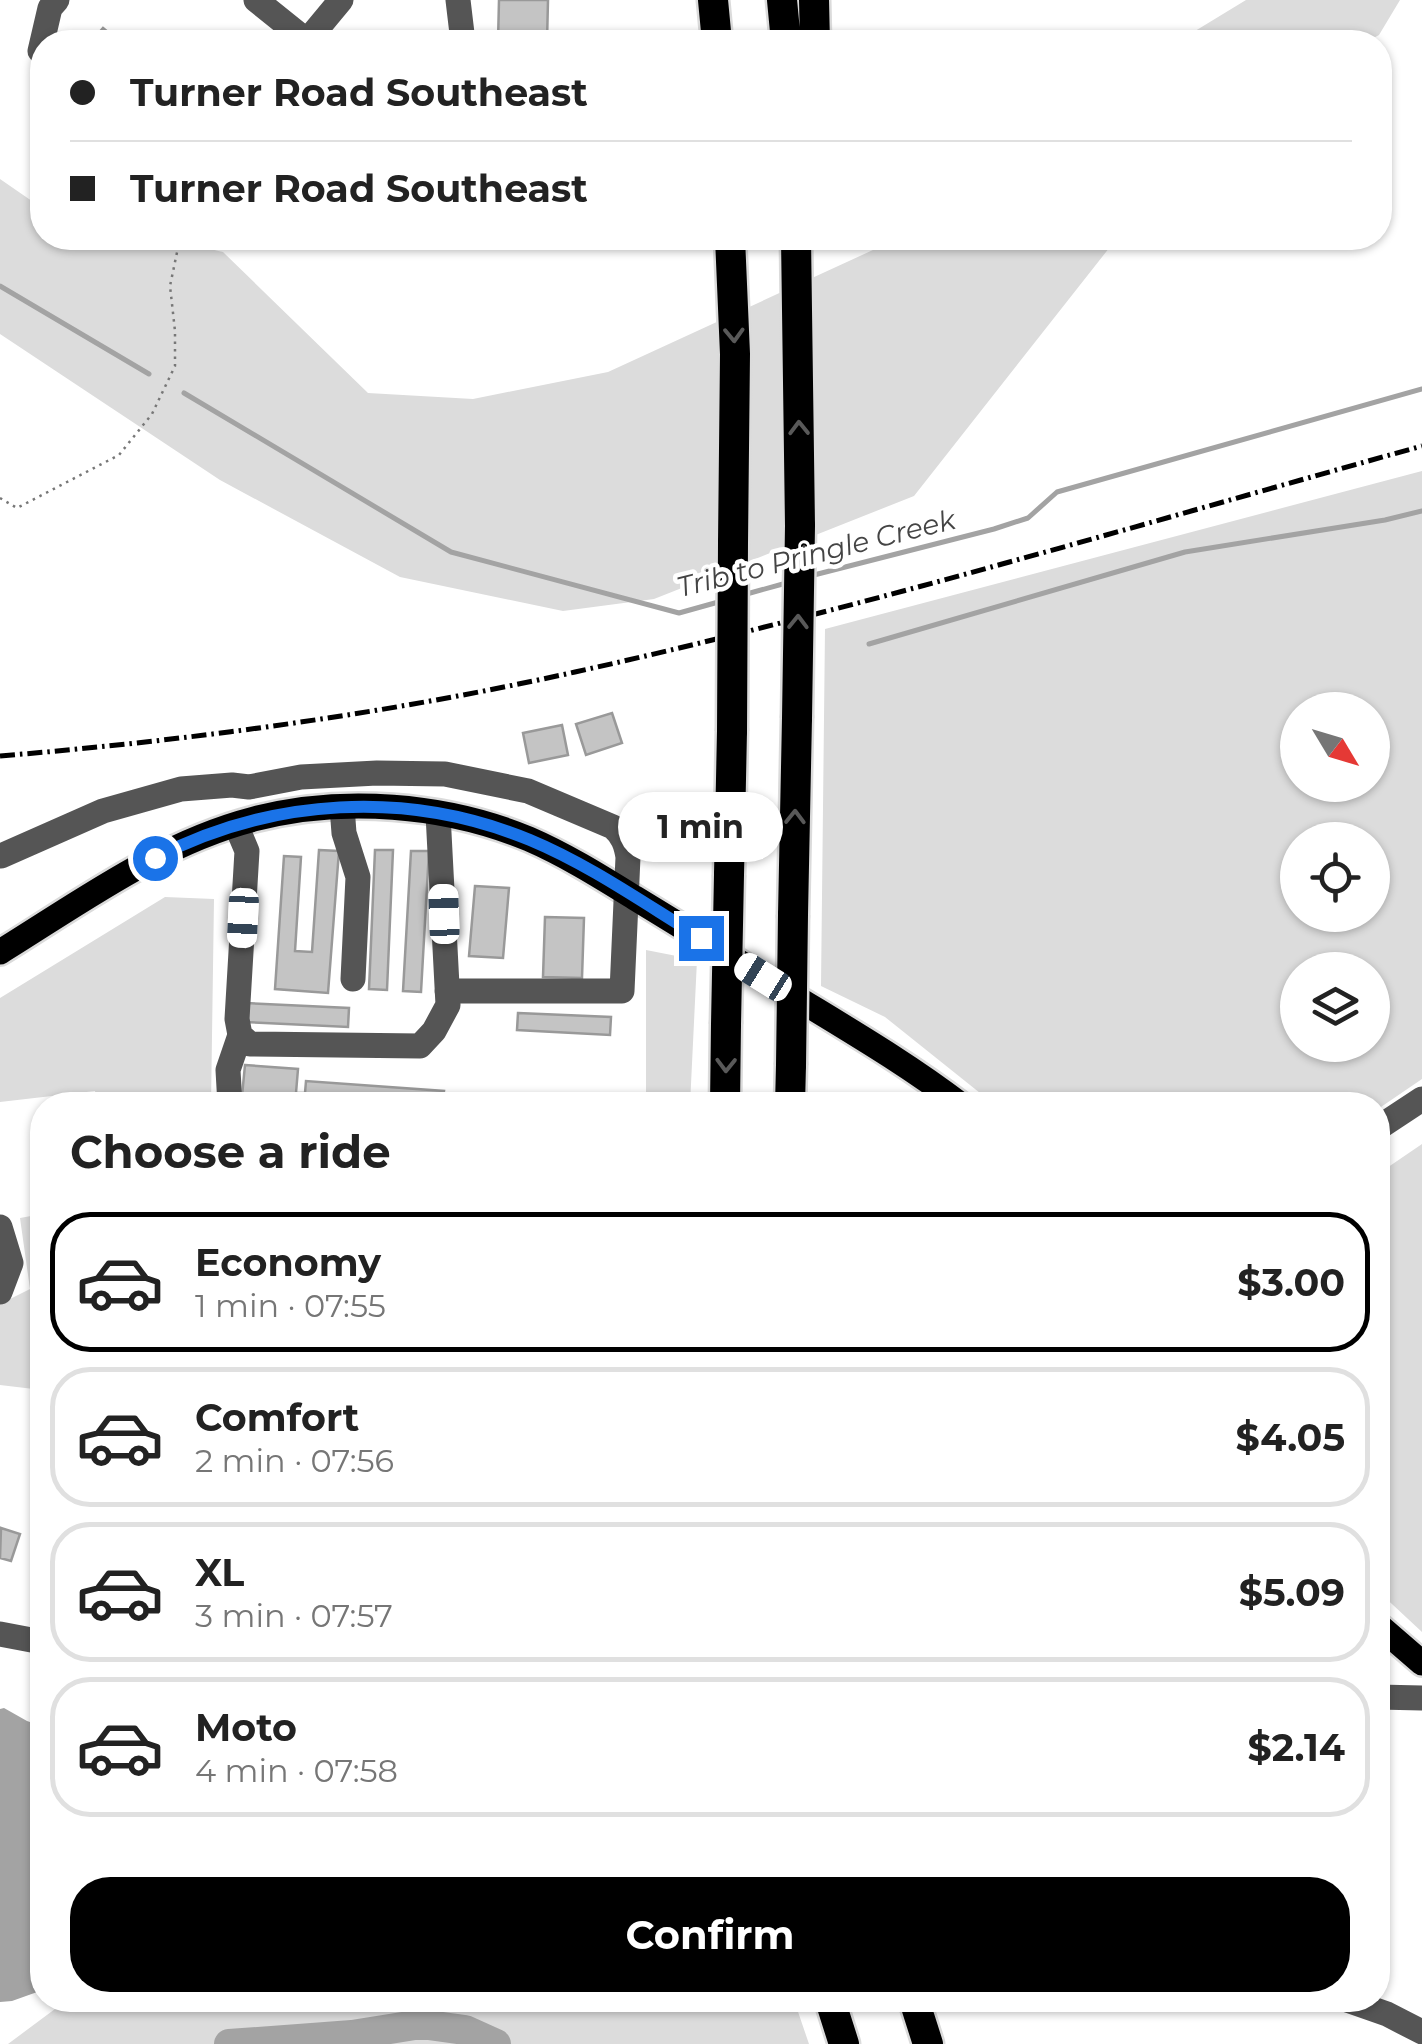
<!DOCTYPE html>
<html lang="en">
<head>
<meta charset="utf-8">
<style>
	:root { --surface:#fff; --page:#f6f6f6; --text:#222; --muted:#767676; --line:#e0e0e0; --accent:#000 }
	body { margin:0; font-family:Montserrat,sans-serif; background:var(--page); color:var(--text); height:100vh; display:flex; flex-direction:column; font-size:38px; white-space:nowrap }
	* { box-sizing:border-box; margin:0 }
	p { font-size:32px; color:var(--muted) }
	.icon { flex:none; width:55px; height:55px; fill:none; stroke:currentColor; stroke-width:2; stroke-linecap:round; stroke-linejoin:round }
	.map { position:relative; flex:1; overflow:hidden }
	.side { position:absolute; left:30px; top:1092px; width:1360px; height:920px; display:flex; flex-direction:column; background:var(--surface); border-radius:40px; box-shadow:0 2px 8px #0004 }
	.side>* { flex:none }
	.top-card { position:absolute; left:30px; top:30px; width:1362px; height:220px; border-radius:40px; box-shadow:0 2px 8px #0004; display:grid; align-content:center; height:220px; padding:0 40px; background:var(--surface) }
	.needle { width:65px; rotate:128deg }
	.tools { position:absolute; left:1280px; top:692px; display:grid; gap:20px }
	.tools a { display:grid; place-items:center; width:110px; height:110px; border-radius:50%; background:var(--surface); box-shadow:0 2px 8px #0004; font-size:50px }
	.end { position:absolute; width:45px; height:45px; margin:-22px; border:12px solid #1a73e8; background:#fff; box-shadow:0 0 0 5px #fff }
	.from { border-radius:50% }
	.bubble { position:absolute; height:70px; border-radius:35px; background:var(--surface); box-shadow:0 2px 8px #0004; font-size:32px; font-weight:700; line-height:70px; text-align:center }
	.car { position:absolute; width:30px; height:60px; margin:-30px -15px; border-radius:12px; box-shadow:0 0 8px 2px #0007; background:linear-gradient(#fff 24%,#345 0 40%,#fff 0 76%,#345 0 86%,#fff 0) }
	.top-card b { display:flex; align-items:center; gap:35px; height:95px; font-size:38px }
	.top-card b+b { border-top:2px solid var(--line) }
	.top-card i { width:25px; height:25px; background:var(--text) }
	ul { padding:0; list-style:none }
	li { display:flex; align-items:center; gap:30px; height:140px; margin:0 20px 15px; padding:0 20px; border:5px solid var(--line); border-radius:40px }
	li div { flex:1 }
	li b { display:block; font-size:38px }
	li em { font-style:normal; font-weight:700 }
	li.active { border-color:var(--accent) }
	li>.icon { width:90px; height:90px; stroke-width:1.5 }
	h2 { padding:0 40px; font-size:45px; line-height:120px }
	.button { display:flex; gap:20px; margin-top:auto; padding:20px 40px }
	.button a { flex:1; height:115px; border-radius:40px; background:var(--accent); color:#fff; font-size:40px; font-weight:700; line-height:115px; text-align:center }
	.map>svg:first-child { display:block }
	.green { fill:#dcdcdc; fill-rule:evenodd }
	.water { fill:#a3a3a3 }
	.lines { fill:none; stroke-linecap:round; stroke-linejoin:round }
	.stream { stroke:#a3a3a3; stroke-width:5 }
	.river { stroke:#a3a3a3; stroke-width:30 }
	.building { fill:#c4c4c4; stroke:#999; stroke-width:2.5 }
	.major-casing { stroke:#dbdbdb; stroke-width:30 }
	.highway-casing { stroke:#dbdbdb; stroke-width:35 }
	.path { stroke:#777; stroke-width:2.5; stroke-dasharray:2.5 5; stroke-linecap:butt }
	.minor { stroke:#555; stroke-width:25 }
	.major { stroke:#000; stroke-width:25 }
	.highway { stroke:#000; stroke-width:30 }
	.rail { stroke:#000; stroke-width:5; stroke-dasharray:15 5 2.5 5; stroke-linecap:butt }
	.highway-bridge-casing { stroke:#dbdbdb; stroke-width:35; stroke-linecap:butt }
	.highway-bridge { stroke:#000; stroke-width:30 }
	.oneway { stroke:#595959 }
	.route { stroke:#1a73e8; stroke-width:12 }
	.labels { text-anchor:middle; stroke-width:9; stroke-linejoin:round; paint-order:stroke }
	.water-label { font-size:28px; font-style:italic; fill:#444; stroke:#fff }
</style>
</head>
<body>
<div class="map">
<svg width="1422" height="2044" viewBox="0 0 1422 2044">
	<rect width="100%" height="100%" fill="#fff"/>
	<path class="green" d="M1246,0H1400L1379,35L1366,42H1177Z
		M0,179L42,208V238H162L223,252L368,393L473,399L608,372L899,238H1117L914,496L654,599L563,611L400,577L220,480L0,334Z
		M1422,471V1079L1378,1109V1105H995L885,1017L821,986L825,629ZM1298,710H1372V785H1298ZM1298,840H1372V915H1298ZM1298,970H1372V1045H1298Z
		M165,897L214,899L211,1105H97L95,1091L0,1102V998Z
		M646,950L697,960L690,1105H646Z
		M1422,1144V1632L1378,1591V1174Z
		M42,1214V1390L0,1385V1304L30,1289L20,1218Z
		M118,2000H794L809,2044H8L59,2006Z"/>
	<path class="water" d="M4,1708L27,1721L42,1726V1983L40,1991L12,2001L0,2002V1709Z"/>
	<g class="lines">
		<path class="stream" d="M0,286L149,374
			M184,393L451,552L679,613L722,601
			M810,576L994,529L1028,518L1057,492L1422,389
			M743,595L790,582
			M869,644L1185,552L1385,520L1422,511"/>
		<path class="river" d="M229,2044L352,2035L421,2024L465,2030L496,2044"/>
	</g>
	<path class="building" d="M499,0H548L547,42H498Z
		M103,28L120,42H91Z
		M405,238H501L416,246Z
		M612,713L622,743L586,755L576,724Z
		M562,725L568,755L529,763L523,733Z
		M319,850L339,851L328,993L275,989L284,856L301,857L295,951L312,952Z
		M375,850H393L387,990L369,989Z
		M411,851H429L421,992L403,991Z
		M475,886L509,888L503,958L469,956Z
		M545,917L584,918L582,978L543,977Z
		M246,1003L349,1008L348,1027L245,1022Z
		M518,1013L611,1017L610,1035L517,1030Z
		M245,1065L298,1069L296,1093H305L306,1081L444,1091L442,1105H372L242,1096Z
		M1,1528L20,1534L11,1561L0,1558Z"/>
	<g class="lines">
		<g class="major-casing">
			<path id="major" d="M0,952C81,902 161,843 254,819C342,796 445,804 529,839C566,855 601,877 635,898C676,923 717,948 758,974C826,1017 897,1056 961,1105
				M1378,1625L1422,1663"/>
		</g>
		<g class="highway-casing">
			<path id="highway" d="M713,0L717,42
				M782,0L786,42
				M814,0L815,42
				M730,238L735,354L733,543
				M796,238L800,526
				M729,875L732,731
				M793,915L797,718
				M725,1105L726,1024
				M790,1105L791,1065
				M830,2000L844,2044
				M914,2000L928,2044"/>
		</g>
		<path class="path" d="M0,498L17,508L119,455L152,414L175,366V331L170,286L180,238"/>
		<path class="minor" d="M256,0L307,41L341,0
			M458,0L463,42
			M40,51L50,8L57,0
			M342,807L344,833L358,877L353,979
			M236,825L247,851L237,1019L240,1035L250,1044L420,1046L434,1031L448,1005L438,814
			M1,856L103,811L181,789L232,785L249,787L301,777L377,773L445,774L528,791L613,827C623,836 626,845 628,857L622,991H447
			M230,1105L228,1070L240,1035
			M1378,1128L1422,1099
			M0,1227L11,1263L0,1292
			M0,1634L42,1642
			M1378,1697L1422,1698
			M1347,2000L1387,2014L1422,2032"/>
		<use href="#major" class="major"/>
		<use href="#highway" class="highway"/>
		<path class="rail" d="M0,756C193,740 386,714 575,672C860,609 1141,524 1422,446"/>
		<g class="highway-bridge-casing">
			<path id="highway-bridge" d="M797,718L800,526
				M732,731L733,543
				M726,1024L729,875
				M791,1065L793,915"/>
		</g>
		<use href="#highway-bridge" class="highway-bridge"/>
	</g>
	<defs><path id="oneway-chevron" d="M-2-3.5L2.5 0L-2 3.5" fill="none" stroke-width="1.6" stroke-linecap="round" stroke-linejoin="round" transform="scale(2.5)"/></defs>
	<g class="oneway">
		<use href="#oneway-chevron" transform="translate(734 335) rotate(88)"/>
		<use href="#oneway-chevron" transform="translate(799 428) rotate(-91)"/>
		<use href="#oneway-chevron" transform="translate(798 622) rotate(-89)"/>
		<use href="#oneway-chevron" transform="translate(795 817) rotate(-89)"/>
		<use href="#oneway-chevron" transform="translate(726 1065) rotate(91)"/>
	</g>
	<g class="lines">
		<path class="route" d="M155,858C271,798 407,789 530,840C590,865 645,904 701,938"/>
	</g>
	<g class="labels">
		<g class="water-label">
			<text transform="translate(816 553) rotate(-14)" y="10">Trib to Pringle Creek</text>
		</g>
	</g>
</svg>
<div class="tools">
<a><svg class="needle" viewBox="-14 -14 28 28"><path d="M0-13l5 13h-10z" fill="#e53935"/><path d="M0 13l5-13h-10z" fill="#767676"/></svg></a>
<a><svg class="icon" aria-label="locate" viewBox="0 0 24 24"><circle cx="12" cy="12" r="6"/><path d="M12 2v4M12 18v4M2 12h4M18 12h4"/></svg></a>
<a><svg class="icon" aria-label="layers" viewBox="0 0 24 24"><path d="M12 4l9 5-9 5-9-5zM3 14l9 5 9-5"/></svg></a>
</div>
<i class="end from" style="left:155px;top:858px"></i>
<i class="end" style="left:701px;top:938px"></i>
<div class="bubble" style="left:618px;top:792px;width:165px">1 min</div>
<i class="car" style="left:444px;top:914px;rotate:358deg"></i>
<i class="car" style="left:243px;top:918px;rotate:183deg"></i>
<i class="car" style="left:763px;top:977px;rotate:302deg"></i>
<div class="top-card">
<b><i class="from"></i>Turner Road Southeast</b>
<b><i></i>Turner Road Southeast</b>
</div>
<section class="side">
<h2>Choose a ride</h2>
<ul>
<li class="active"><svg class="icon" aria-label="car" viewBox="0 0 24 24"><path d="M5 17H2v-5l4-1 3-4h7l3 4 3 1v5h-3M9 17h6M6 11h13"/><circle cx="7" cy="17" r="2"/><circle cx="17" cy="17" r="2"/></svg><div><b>Economy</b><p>1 min · 07:55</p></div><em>$3.00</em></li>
<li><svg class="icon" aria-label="car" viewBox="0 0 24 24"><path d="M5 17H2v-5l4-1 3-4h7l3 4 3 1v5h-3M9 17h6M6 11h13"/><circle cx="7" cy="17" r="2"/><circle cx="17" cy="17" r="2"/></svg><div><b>Comfort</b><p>2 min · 07:56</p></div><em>$4.05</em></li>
<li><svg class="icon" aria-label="car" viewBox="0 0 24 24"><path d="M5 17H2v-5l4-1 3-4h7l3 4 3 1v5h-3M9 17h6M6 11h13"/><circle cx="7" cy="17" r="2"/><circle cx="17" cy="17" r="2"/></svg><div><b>XL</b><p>3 min · 07:57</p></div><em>$5.09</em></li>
<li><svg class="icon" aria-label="car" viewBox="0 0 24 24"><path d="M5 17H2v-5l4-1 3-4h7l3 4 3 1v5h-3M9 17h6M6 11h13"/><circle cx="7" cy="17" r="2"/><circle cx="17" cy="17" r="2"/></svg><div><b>Moto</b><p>4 min · 07:58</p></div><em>$2.14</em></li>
</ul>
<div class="button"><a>Confirm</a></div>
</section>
</div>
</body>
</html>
